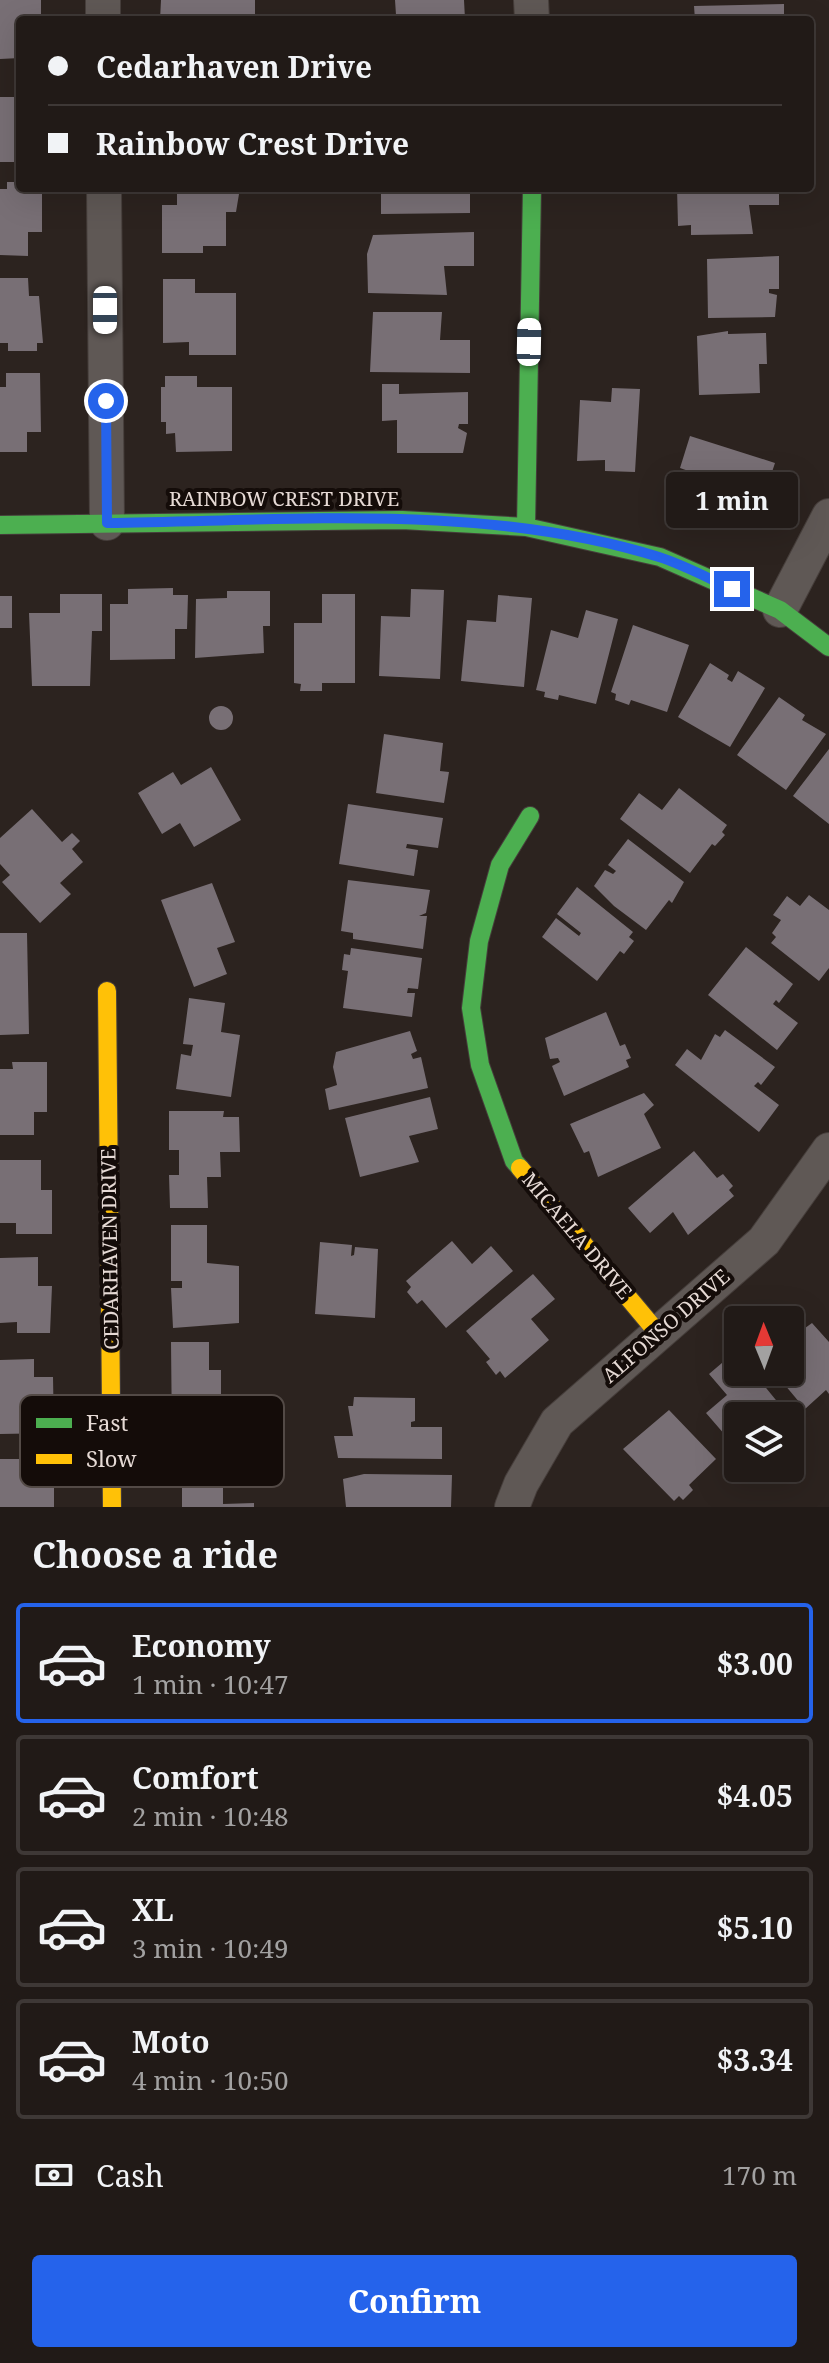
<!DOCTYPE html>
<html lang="en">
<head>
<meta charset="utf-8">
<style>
	:root { --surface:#211a17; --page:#2d2724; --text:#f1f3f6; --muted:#a2a1a1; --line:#3e3836; --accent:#2563eb }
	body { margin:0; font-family:"Noto Serif",serif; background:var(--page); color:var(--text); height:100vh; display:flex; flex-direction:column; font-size:30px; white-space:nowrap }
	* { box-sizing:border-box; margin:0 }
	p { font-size:26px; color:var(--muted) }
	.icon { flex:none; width:44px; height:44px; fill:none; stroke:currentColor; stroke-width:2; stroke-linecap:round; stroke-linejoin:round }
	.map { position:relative; height:1507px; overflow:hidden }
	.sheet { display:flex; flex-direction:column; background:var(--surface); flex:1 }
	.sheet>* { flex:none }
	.guide { position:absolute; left:16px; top:16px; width:798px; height:176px; border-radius:8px; box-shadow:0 8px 32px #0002,0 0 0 2px var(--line); display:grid; align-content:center; height:176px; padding:0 32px; background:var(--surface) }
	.needle { width:52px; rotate:359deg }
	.tools { position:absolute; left:724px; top:1306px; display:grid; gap:16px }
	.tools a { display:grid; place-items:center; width:80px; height:80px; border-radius:8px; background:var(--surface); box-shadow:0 8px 32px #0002,0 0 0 2px var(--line); font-size:40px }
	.end { position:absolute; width:36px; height:36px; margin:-18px; border:10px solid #2563eb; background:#fff; box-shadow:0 0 0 4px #fff }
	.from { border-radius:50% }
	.bubble { position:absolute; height:56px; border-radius:8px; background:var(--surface); box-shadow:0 8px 32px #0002,0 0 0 2px var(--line); font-size:26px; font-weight:700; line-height:56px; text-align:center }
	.car { position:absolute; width:24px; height:48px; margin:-24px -12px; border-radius:10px; box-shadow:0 0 6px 2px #0007; background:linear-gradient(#fff 24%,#345 0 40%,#fff 0 76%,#345 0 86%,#fff 0) }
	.guide b { display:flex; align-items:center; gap:28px; height:76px; font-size:30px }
	.guide b+b { border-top:2px solid var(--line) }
	.guide i { width:20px; height:20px; background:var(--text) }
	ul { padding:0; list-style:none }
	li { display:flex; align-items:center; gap:24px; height:120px; margin:0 16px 12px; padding:0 16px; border:4px solid var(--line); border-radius:8px }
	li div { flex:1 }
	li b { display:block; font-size:30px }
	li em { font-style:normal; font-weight:700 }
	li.selected { border-color:var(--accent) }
	li>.icon { width:72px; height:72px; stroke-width:1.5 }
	h2 { padding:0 32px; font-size:36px; line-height:96px }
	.pay { display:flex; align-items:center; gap:20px; height:88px; padding:0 32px; font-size:30px }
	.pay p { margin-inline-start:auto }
	.primary-button { display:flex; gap:16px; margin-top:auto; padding:16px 32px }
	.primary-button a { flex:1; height:92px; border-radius:8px; background:var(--accent); color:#fff; font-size:32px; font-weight:700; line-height:92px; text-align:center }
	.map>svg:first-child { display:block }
	.building { fill:#786f75 }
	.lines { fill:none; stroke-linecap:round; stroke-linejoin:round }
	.street-casing { stroke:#463e3b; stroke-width:36 }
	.fast-casing { stroke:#463e3b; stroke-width:20 }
	.slow-casing { stroke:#463e3b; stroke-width:20 }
	.street { stroke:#5f5855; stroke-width:34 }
	.fast { stroke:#4caf50; stroke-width:18 }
	.slow { stroke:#ffc107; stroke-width:18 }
	.route { stroke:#2563eb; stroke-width:10 }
	.labels { text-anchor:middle; stroke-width:8; stroke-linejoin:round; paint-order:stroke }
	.street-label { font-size:20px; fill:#e6dad5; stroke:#140c09 }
	.key { fill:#140c09; stroke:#534a46; stroke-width:2 }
	.key-label { font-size:22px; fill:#e6dad5 }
</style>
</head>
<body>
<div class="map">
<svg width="829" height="1507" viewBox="0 0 829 1507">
	<rect width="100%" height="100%" fill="#2c231f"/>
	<path class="building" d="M0,0H41V20H20V58L0,59Z
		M161,0H255V17L160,20Z
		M395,0H464L465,19L383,20L396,15Z
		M784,4V20H695L694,6Z
		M0,97H20V162H0Z
		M7,182H20V188H42V232H28V256L0,255V189H7Z
		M177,188H240L236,212H226V246H203V253H162V205H177Z
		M381,188H470V213L381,214Z
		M677,188H779V205H749L753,234L691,235V225L678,226Z
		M474,232V266H444L447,295L368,293L367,254L373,235Z
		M779,256V289H769V293L777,295L775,317L708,318L707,259Z
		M0,278H28L29,296H39L43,343H37V351H8V343H0Z
		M163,279H195V293H236V355H189V342L163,343Z
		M373,312H442L440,340H470V373L370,372Z
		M728,331V334L766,333L767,364H759L760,393L699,395L697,336Z
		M6,373H40L41,432H27V452H0V387H6Z
		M165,376H197V387H232V451L176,452L175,433L166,434V422H161V387H165Z
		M382,384H399V394L468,392V424H459L458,428L467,433L463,453H397V420L382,421Z
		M612,388L640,389L635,472L605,471V460L577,461L580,400L611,402Z
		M690,436L775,463L765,493L756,490L762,498L755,519L689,499L697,474L680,468Z
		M173,588V595H188L187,629H175V659L110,660V604H128V589Z
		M411,589L444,590L440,679L379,676L381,616L410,617Z
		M227,591H270V626H263L264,653L195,658L196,599L227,598Z
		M60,594H102V631H92L90,686H32L29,613H60Z
		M322,594H355V683H322V691H300L301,684L294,683V623H322Z
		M498,595L532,598L524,687L461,681L467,620L496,622Z
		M0,596H12V628H0Z
		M586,610L618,619L596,704L559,695L558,700L544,697L545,692L536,690L551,630L578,638Z
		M633,625L689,645L667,712L631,700L629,705L615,700L616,694L611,692Z
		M710,663L729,675L727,679L732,682L738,671L765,688L730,747L678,717Z
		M779,697L805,715L802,720L826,734L786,790L737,755Z
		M209 718a12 12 0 1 1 24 0a12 12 0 1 1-24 0Z
		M384,734L443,743L440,771L449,772L444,803L376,793Z
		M829,749V824L793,796Z
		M211,767L241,820L194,847L180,823L162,834L138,793L173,772L181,785Z
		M679,788L727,825L722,832L725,835L715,846L712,844L690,873L620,819L639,793L662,810Z
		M348,804L443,818L438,848L407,844L406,848L418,850L414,876L339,864Z
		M32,809L62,842L72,833L80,841L72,849L83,862L60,883L71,894L40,923L2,882L10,875L0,864V838Z
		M628,839L684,882L672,903L669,900L646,930L614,906L594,886L605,870L613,874L616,871L608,865Z
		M348,880L430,890L426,913L419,916H427L423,949L353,939V933L341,931Z
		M212,883L235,942L217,948L227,974L194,987L161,900Z
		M577,887L633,932L629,937L634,941L624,954L620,951L597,981L542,937L556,918L579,936L581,933L557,914Z
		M809,895L829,910V968L819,981L771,943L776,937L772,933L781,920L773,915L787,896L800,906Z
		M0,933H27L29,1034L0,1035Z
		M746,947L793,984L779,1003L776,1000L773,1004L798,1023L777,1050L708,995Z
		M351,948L422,958L418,989L408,988L407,993H415L412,1017L343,1008L348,971L342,970L344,954L350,955Z
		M189,998L225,1003L221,1032L240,1035L231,1097L176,1089L181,1054L191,1056L193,1045L183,1044Z
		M606,1012L620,1046L625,1044L631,1058L626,1060L629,1067L564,1096L552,1066L560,1062L558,1058L550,1059L545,1038Z
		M725,1030L775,1067L761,1085L758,1082L754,1086L779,1105L759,1132L675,1065L687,1049L701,1060L715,1034L720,1037Z
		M410,1031L417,1051L411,1054L413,1059L421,1057L428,1088L329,1110L325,1089L337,1085L333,1067L336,1052Z
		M12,1062H47V1112H34V1135H0V1069H13Z
		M644,1093L654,1105L644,1114L661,1148L598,1177L589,1151L584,1153L570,1124Z
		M430,1097L438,1129L409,1136L419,1162L360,1177L345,1118Z
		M169,1111H224L223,1117H239L240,1152H220L221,1177H207L208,1208H170L169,1175H179V1150H169Z
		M694,1151L717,1178L723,1174L733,1186L729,1190L734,1196L688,1235L673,1212L650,1233L628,1208Z
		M0,1160H41V1190H52V1234H16V1223H0Z
		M171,1225H207V1263L239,1266V1323L173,1328L171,1288H182V1281H171Z
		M452,1241L472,1264L491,1246L513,1271L446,1328L422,1300L417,1304L407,1292L411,1287L406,1281Z
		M320,1242L352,1245L351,1256L354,1255L355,1247L378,1249L375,1318L315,1314Z
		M38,1257V1286H52L50,1333H17V1322L0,1323V1258Z
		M533,1274L555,1299L531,1319L549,1340L505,1378L500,1371L496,1375L486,1362L490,1359L466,1331Z
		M812,1323L829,1342V1394L826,1390L805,1409L774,1372H790V1339Z
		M171,1342H209V1370H221V1395H227V1439H172Z
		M736,1351L738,1372H753L789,1416H738V1450L706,1413L727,1395L709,1374Z
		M34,1359V1377H53L54,1433L0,1434V1360Z
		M354,1397L415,1398V1421L411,1422V1427H442V1459L338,1458L334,1436H353L348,1406H353Z
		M669,1410L716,1459L689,1485L693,1490L683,1500L679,1496L674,1501L623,1449Z
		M210,1450L211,1479H223V1504L254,1503V1507H182V1483L173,1484L172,1451Z
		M0,1459H40L38,1483H54V1507H0Z
		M364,1474L452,1475L451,1507H346L343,1479Z"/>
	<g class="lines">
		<g class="street-casing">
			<path id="street" d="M103,0V20
				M531,0L532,20
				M104,188L107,523
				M780,610L829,516
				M512,1507L521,1484L557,1422L764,1241L829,1150"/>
		</g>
		<g class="fast-casing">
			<path id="fast" d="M0,525L402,520L526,527L660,557L780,610L829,647
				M526,527L532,188
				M520,1168L514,1161L480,1065L471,1008L479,941L500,865L530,816"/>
		</g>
		<g class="slow-casing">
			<path id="slow" d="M107,991L112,1507
				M520,1168L657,1332"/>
		</g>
		<use href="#street" class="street"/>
		<use href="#fast" class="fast"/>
		<use href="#slow" class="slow"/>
	</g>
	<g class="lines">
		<path class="route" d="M106,401L107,523C289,521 482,502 659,557C684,565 708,578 732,589"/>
	</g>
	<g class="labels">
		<g class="street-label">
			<text x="284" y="506">RAINBOW CREST DRIVE</text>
			<text transform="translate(577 1236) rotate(50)" y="7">MICAELA DRIVE</text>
			<text transform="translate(110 1249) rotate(-91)" y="7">CEDARHAVEN DRIVE</text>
			<text transform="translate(666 1326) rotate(-41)" y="7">ALFONSO DRIVE</text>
		</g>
	</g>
	<rect x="20" y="1395" width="264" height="92" rx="12" class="key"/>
	<rect x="36" y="1418" width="36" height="10" fill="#4caf50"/>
	<rect x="36" y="1454" width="36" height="10" fill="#ffc107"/>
	<g class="key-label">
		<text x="86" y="1431">Fast</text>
		<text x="86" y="1467">Slow</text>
	</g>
</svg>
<div class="tools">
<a><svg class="needle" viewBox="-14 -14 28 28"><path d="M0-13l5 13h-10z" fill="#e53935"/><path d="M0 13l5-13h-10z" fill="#a2a1a1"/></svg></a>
<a><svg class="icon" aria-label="layers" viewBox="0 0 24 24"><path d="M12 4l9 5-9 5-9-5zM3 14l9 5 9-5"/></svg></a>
</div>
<i class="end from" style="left:106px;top:401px"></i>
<i class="end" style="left:732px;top:589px"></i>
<div class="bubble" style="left:666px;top:472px;width:132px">1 min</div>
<i class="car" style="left:105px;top:310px;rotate:180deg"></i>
<i class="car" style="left:529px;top:342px;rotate:1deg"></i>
<div class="guide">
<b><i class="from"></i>Cedarhaven Drive</b>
<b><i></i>Rainbow Crest Drive</b>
</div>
</div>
<section class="sheet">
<h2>Choose a ride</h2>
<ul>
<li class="selected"><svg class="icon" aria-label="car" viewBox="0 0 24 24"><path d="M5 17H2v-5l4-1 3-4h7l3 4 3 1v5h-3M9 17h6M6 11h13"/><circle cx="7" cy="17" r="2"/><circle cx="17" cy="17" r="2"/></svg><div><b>Economy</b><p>1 min · 10:47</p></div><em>$3.00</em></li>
<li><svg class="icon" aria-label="car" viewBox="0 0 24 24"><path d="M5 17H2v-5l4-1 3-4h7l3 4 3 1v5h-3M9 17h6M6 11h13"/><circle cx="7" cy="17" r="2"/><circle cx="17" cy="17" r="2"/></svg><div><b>Comfort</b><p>2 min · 10:48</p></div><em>$4.05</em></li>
<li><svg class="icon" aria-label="car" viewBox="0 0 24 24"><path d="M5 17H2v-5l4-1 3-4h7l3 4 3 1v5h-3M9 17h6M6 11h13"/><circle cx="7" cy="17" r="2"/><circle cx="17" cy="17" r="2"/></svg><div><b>XL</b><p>3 min · 10:49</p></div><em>$5.10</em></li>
<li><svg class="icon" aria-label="car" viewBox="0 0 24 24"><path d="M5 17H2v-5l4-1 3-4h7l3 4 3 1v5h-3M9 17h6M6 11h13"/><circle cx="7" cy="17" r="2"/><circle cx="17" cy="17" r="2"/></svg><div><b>Moto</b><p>4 min · 10:50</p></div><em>$3.34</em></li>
</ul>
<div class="pay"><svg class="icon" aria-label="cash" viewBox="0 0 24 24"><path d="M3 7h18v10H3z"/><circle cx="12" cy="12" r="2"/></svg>Cash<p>170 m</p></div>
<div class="primary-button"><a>Confirm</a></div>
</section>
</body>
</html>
